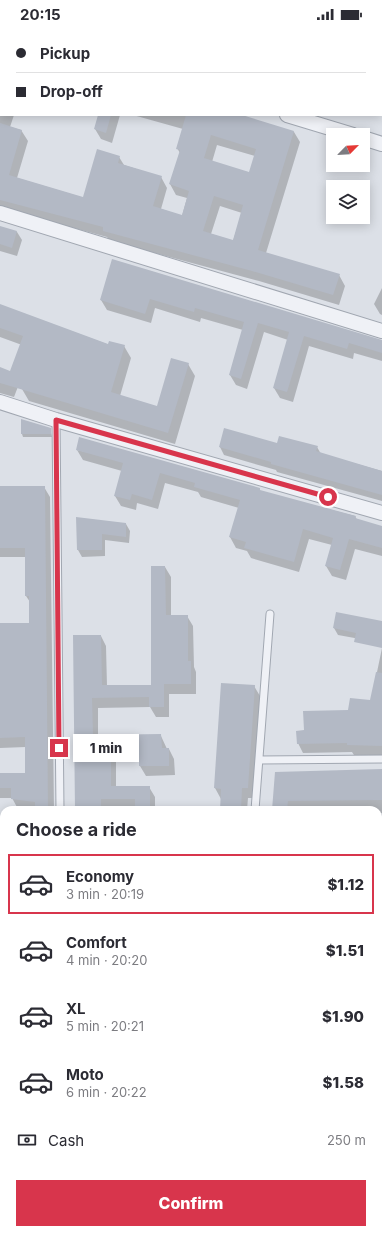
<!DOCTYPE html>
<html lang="en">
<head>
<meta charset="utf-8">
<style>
	:root { --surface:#fff; --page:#f7f7f7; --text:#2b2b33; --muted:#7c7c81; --line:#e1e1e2; --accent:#d8354c }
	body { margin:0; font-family:Inter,sans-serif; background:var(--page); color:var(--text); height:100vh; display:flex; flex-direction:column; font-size:15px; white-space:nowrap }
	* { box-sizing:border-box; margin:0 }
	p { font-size:13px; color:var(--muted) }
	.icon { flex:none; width:22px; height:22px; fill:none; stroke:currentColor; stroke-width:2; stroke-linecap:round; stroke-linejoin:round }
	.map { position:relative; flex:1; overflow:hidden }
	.details { position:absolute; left:0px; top:778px; width:382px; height:428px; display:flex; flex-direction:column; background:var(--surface); border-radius:12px 12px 0 0; box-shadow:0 2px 10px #0003 }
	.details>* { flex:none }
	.hud { position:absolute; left:0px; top:0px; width:382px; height:88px; box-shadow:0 2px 10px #0003; display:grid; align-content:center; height:88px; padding:0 16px; background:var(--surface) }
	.needle { width:26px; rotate:66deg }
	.buttons { position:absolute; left:326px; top:100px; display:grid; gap:8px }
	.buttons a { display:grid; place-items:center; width:44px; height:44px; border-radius:0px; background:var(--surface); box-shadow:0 2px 10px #0003; font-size:20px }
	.end { position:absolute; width:18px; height:18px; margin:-9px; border:5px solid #d8354c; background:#fff; box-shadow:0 0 0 2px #fff }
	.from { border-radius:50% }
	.bubble { position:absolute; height:28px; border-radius:0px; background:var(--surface); box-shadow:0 2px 10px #0003; font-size:13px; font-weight:800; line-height:28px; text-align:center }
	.hud b { display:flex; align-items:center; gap:14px; height:38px; font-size:15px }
	.hud b+b { border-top:1px solid var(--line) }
	.hud i { width:10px; height:10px; background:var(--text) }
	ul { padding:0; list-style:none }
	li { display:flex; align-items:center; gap:12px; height:60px; margin:0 8px 6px; padding:0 8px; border:2px solid transparent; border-radius:0px }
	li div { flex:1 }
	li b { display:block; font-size:15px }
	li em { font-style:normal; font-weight:800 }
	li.active { border-color:var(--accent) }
	li>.icon { width:36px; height:36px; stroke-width:1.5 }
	h2 { padding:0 16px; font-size:18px; line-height:48px }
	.pay { display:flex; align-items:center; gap:10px; height:44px; padding:0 16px; font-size:15px }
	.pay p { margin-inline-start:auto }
	.button { display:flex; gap:8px; margin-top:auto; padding:8px 16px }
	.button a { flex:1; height:46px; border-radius:0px; background:var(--accent); color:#fff; font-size:16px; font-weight:800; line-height:46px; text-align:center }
	.status { display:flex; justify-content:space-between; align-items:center; height:28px; padding:0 20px; background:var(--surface); direction:ltr }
	.status svg { height:11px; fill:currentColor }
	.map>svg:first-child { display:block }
	.green { fill:#c2d2bc }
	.shadow { fill:#0003; fill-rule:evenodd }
	.building { fill:#b3b9c5; fill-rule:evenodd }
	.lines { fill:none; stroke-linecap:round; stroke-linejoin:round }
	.service-casing { stroke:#a1a7b1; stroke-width:9 }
	.minor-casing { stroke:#a1a7b1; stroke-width:16 }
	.tertiary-casing { stroke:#a1a7b1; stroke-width:20 }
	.service { stroke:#eff1f6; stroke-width:7 }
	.minor { stroke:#eff1f6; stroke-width:14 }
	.tertiary { stroke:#eff1f6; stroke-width:18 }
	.route { stroke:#d8354c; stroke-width:5 }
</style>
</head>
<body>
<div class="status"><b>20:15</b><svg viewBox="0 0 49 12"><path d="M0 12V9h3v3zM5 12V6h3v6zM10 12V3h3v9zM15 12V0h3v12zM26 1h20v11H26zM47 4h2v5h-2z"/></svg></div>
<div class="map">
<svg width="382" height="1206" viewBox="0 0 382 1206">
	<rect width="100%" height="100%" fill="#dce0e7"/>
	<path class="green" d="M378,989H382V1206H336V1202H378Z"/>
	<path class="shadow" d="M25,0H178V1Z
		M350,0H382L381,73V1Z
		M0,15L1,87H14L10,99L21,102L28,113L17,150L84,170L119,129L124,137L161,149L167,160L161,181L182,188L187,170L176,167L170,156L180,125L177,120L183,101L133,87H239L294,104L300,114L266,225L339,247L345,258L339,277L259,253L110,213L107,209L0,180ZM217,117L255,128L250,145L212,134ZM220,178L242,185L233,213L211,206Z
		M99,87H120L112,115L101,111L95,101Z
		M0,199L17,204L22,212L17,228L0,223Z
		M113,233L382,313V333L354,325L353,331L309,318L293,374L280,370L274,360L288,312L264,304L247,361L236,357L230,347L243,302L201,290L200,294L155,280L151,295L107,282L101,272Z
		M382,260V287L380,286L374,276Z
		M0,277L109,317L124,318L131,330L120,368L157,379L188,336L195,348L175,416L29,373L22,361V317L0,309Z
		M0,340L19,356L14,369L0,365Z
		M50,401L52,409H23L22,406Z
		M277,417L317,419L321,426L382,443V473L277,444L276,442L224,427L220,419Z
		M77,422L261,464L355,488L357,492L382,499V528L355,521L346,552L332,548L326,538L332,517L309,511L299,544L251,530L247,523L236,520L230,509L239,480L201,469L198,464L165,455L158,481L137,475L136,482L121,478L115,468L122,443L83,432Z
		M0,459H44L50,469L54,782L18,781L12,770H0V746H26V719L0,720V596H30V574L26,568V529H0Z
		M77,490L126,496L130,503L129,515L105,512V528L82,529L78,522Z
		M165,539L171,549V588H187L193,598L194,639L196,644V666H169V689H156L150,679L98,680V708H161L167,721H169L174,731L175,747L146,748L140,738V731L116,732V759H149L155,769V782H136V780L75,782L101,608L106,618L107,658H152Z
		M374,599L371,613L338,607L334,600Z
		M382,620V727H354L352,724L303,725L298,715L305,703L371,673Z
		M254,658L260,668L253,770H248L247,782H221V771L215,760Z
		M382,742V785H378V782H273L276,745Z
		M0,899H4V929H0Z
		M378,902L381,908L382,921H378Z
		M0,995H4V1020L0,1015Z
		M187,1202H191L193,1206H179Z"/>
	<path class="building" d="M98,87H111L106,105L94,101Z
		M186,87H242L294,103L258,222L340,246L333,267L252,243L103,203V199L0,172V95L22,102L9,147L83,169L97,121L120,128L118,135L162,148L153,178L182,187L189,163L169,156L180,122L176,121ZM211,107L256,121L249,144L204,130ZM214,168L243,177L233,212L203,203Z
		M0,198L17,203L12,220L0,216Z
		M112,231L382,312V325L349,315L347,321L304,308L287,364L273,360L289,304L258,295L241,351L229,347L244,294L195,280L194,284L150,271L145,286L100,272Z
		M0,276L108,316L109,313L125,317L111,364L157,378L171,330L189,335L168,405L0,355V339L10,343L23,308L0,300Z
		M21,391L51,400V406H21Z
		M224,400L277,415L279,408L318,418L316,423L382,443V467L271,436V434L219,419Z
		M79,409L260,460V462L356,488L355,490L382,498V520L349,511L340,542L325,538L333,510L303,501L294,534L244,520L246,514L229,509L240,472L194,459L195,455L160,445L152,472L132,466L130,472L114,468L123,435L76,422Z
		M0,458H45L48,782H35V774L11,771V760H0V745H25V709L0,710V595H29V568H25V520H0Z
		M76,489L126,495V509L102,506V522H77Z
		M151,538H165L166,587H188V633H191V656H164V679H149V669L92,670L93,707L161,706L162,720H169V738H139V722H111V758H150V782H135V771H101V782H75L73,607H101L102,657H151Z
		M336,584L382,593V620L354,614L356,605L333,600Z
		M376,644L382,645V718L347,717V715L297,716L296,703L304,702L303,683L348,682L350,670L370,672Z
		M221,655L255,657L248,760H242L241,782H220L221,761L214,760Z
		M382,741V772L288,773L287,782H272L275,744Z"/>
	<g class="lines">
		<g class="service-casing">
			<path id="service" d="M56,392L60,782
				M259,732L382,731
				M255,782L270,586"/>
		</g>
		<g class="minor-casing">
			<path id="minor" d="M0,0L2,1
				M287,87L353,107
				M363,110L382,116
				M0,185L382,303
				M0,374L56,392L382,485
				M87,1202L89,1206
				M328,1202L329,1206"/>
		</g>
		<g class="tertiary-casing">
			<path id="tertiary" d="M378,962L382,961
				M0,979H4
				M0,1168L4,1167"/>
		</g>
		<use href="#service" class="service"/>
		<use href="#minor" class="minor"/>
		<use href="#tertiary" class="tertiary"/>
	</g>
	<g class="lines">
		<path class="route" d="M59,720L56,392L328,469"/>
	</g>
</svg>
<div class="buttons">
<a><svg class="needle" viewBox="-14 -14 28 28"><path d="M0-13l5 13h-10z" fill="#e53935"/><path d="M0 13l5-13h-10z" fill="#7c7c81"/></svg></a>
<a><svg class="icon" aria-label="layers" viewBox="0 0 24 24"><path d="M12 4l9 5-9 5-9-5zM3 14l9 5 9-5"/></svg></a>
</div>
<i class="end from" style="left:328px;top:469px"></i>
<i class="end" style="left:59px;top:720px"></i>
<div class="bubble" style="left:73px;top:706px;width:66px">1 min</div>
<div class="hud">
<b><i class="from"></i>Pickup</b>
<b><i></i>Drop-off</b>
</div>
<section class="details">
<h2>Choose a ride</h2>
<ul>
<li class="active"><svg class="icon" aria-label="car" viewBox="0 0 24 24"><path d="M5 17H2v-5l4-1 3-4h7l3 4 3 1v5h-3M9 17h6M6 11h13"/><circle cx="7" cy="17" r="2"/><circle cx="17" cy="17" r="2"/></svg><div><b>Economy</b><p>3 min · 20:19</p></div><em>$1.12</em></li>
<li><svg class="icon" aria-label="car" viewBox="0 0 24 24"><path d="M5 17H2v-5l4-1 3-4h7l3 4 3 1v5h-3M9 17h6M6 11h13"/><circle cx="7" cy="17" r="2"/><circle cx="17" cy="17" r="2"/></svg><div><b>Comfort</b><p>4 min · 20:20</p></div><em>$1.51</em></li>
<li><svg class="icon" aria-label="car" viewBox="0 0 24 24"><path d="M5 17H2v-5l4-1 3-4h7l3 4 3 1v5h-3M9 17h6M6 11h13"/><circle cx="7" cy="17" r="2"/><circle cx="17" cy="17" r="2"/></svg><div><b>XL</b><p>5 min · 20:21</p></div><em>$1.90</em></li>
<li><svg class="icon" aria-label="car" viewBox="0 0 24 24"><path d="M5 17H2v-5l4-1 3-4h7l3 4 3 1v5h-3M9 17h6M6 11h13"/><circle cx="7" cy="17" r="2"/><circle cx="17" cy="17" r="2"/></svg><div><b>Moto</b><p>6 min · 20:22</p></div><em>$1.58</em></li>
</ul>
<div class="pay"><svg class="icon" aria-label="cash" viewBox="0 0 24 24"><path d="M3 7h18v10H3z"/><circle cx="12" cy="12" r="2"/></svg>Cash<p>250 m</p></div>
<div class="button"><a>Confirm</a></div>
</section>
</div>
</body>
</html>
